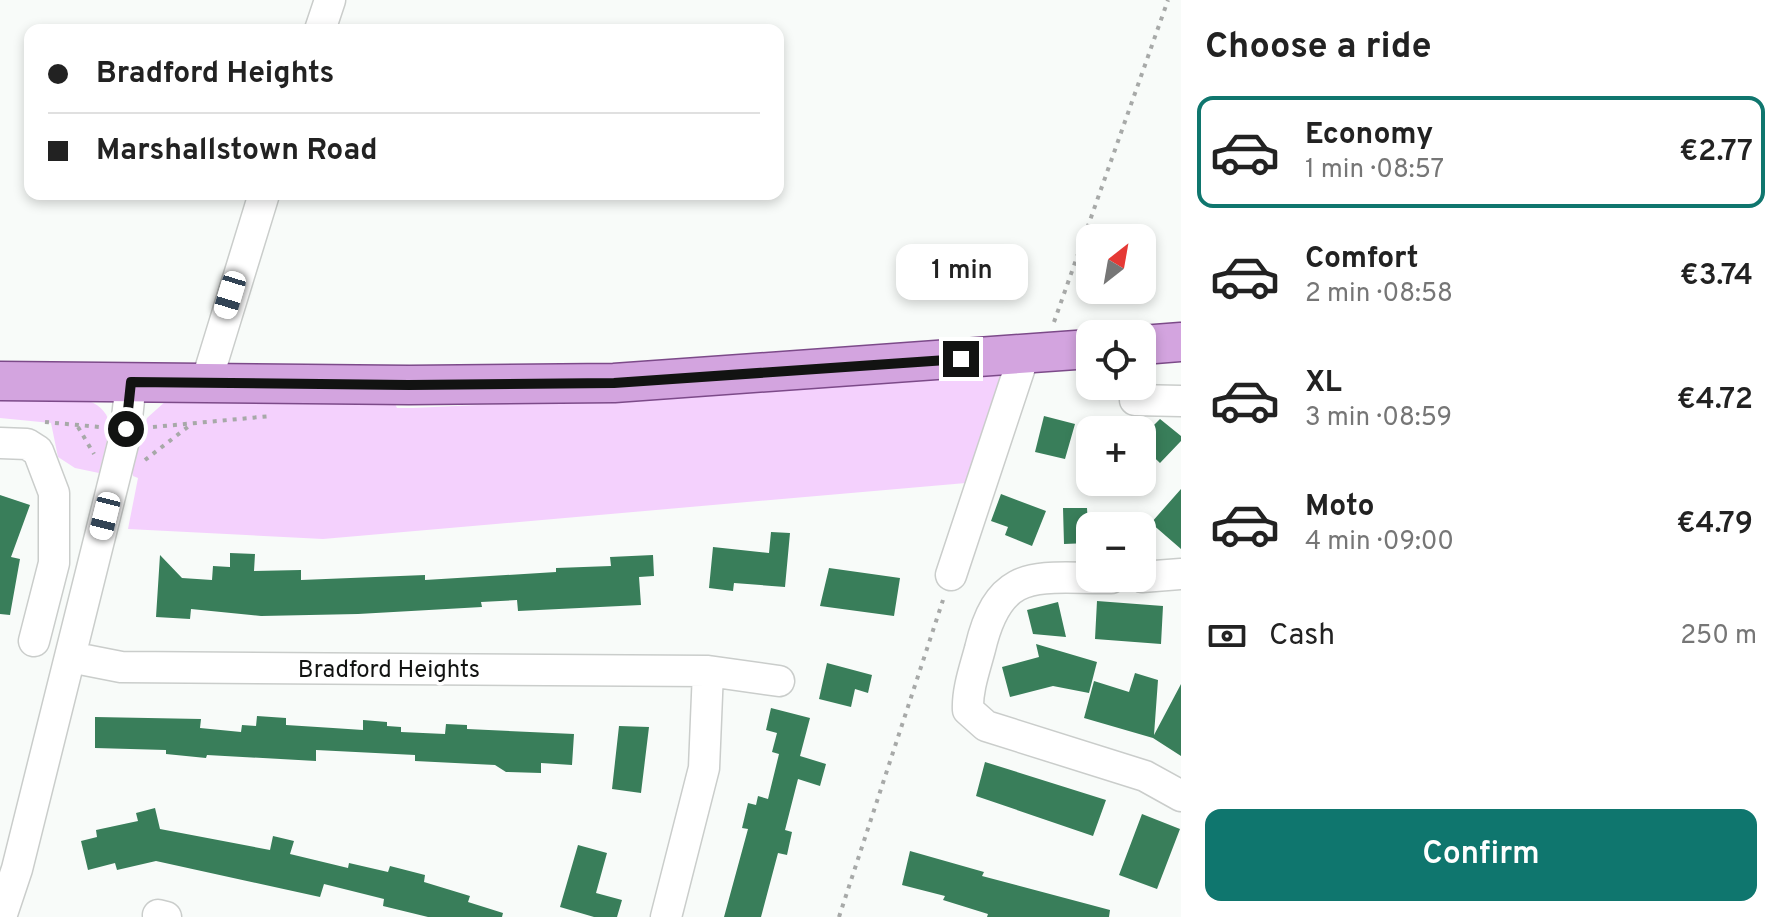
<!DOCTYPE html>
<html lang="en">
<head>
<meta charset="utf-8">
<style>
	:root { --surface:#fff; --page:#f2f2f2; --text:#222; --muted:#767676; --line:#e0e0e0; --accent:#0f766e }
	body { margin:0; font-family:Overpass,sans-serif; background:var(--page); color:var(--text); height:100vh; display:flex; flex-direction:column; font-size:30px; white-space:nowrap }
	* { box-sizing:border-box; margin:0 }
	p { font-size:26px; color:var(--muted) }
	.icon { flex:none; width:44px; height:44px; fill:none; stroke:currentColor; stroke-width:2; stroke-linecap:round; stroke-linejoin:round }
	.map { position:relative; flex:1; overflow:hidden }
	.side { display:flex; flex-direction:column; background:var(--surface); width:600px }
	.side>* { flex:none }
	.guide { position:absolute; left:24px; top:24px; width:760px; height:176px; border-radius:16px; box-shadow:0 4px 12px #0003; display:grid; align-content:center; height:176px; padding:0 24px; background:var(--surface) }
	.needle { width:52px; rotate:31deg }
	.controls { position:absolute; left:1076px; top:224px; display:grid; gap:16px }
	.controls a { display:grid; place-items:center; width:80px; height:80px; border-radius:16px; background:var(--surface); box-shadow:0 4px 12px #0003; font-size:40px }
	.end { position:absolute; width:36px; height:36px; margin:-18px; border:10px solid #121312; background:#fff; box-shadow:0 0 0 4px #fff }
	.from { border-radius:50% }
	.bubble { position:absolute; height:56px; border-radius:16px; background:var(--surface); box-shadow:0 4px 12px #0003; font-size:26px; font-weight:600; line-height:56px; text-align:center }
	.car { position:absolute; width:24px; height:48px; margin:-24px -12px; border-radius:10px; box-shadow:0 0 6px 2px #0007; background:linear-gradient(#fff 24%,#345 0 40%,#fff 0 76%,#345 0 86%,#fff 0) }
	.guide b { display:flex; align-items:center; gap:28px; height:76px; font-size:30px }
	.guide b+b { border-top:2px solid var(--line) }
	.guide i { width:20px; height:20px; background:var(--text) }
	ul { padding:0; list-style:none }
	li { display:flex; align-items:center; gap:24px; height:112px; margin:0 16px 12px; padding:0 8px; border:4px solid transparent; border-radius:16px }
	li div { flex:1 }
	li b { display:block; font-size:30px }
	li em { font-style:normal; font-weight:600 }
	li.active { border-color:var(--accent) }
	li>.icon { width:72px; height:72px; stroke-width:1.5 }
	h2 { padding:0 24px; font-size:36px; line-height:96px }
	.pay { display:flex; align-items:center; gap:20px; height:88px; padding:0 24px; font-size:30px }
	.pay p { margin-inline-start:auto }
	.cta { display:flex; gap:16px; margin-top:auto; padding:16px 24px }
	.cta a { flex:1; height:92px; border-radius:16px; background:var(--accent); color:#fff; font-size:32px; font-weight:600; line-height:92px; text-align:center }
	main { display:flex; flex:1; min-height:0 }
	.map>svg:first-child { display:block }
	.green { fill:#f4d1fd }
	.building { fill:#397e5a }
	.lines { fill:none; stroke-linecap:round; stroke-linejoin:round }
	.minor-casing { stroke:#cacdcb; stroke-width:33 }
	.major-casing { stroke:#7c4a89; stroke-width:41 }
	.path { stroke:#a7a9a8; stroke-width:4; stroke-dasharray:4 6; stroke-linecap:butt }
	.minor { stroke:#fff; stroke-width:30 }
	.major { stroke:#d3a4df; stroke-width:38 }
	.route { stroke:#121312; stroke-width:10 }
	.labels { text-anchor:middle; stroke-width:7; stroke-linejoin:round; paint-order:stroke }
	.street-label { font-size:24px; fill:#121312; stroke:#fff }
</style>
</head>
<body>
<main>
<div class="map">
<svg width="1181" height="917" viewBox="0 0 1181 917">
	<rect width="100%" height="100%" fill="#f8fbf9"/>
	<path class="green" d="M1004,374L966,483L323,539L128,529L138,478L133,476L132,471L147,418L167,400L392,398L397,408H413L792,390Z
		M0,398L89,401C101,406 109,414 110,428L99,473L75,468L58,457L51,423L0,418Z"/>
	<path class="building" d="M1044,416L1075,424L1065,459L1035,452Z
		M1160,419L1181,436V441L1160,463L1142,446V437Z
		M1181,489V549L1151,523Z
		M1001,494L1046,511L1032,546L1005,535L1008,527L991,521Z
		M0,495L30,505L11,557L20,559L10,615L0,614Z
		M1063,508H1087L1089,543L1064,544Z
		M771,532L790,533L785,587L734,583L733,591L709,588L713,547L769,553Z
		M230,553L255,554L254,571L301,570V580L425,575V580L556,572V568L611,566L610,557L653,555L654,576L639,577L641,605L518,611L517,600L481,602L482,607L358,614L261,616L191,609L190,619L156,617L160,555L182,578L212,580L213,566L230,567Z
		M829,568L900,578L894,616L820,606Z
		M1097,601L1163,606L1161,644L1095,639Z
		M1058,602L1066,637L1033,634L1027,610Z
		M1036,644L1097,662L1089,693L1053,686L1010,697L1002,667L1039,657Z
		M827,663L872,675L868,693L855,689L851,707L819,699Z
		M1135,673L1158,680L1154,735L1181,684V756L1153,738L1084,718L1094,681L1129,692Z
		M771,708L810,718L800,756L826,764L820,786L798,779L785,830L792,832L787,855L778,853L761,917H724L748,829L742,828L748,803L756,805L758,796L768,799L779,754L772,752L777,733L766,730Z
		M257,716L286,718V725L333,728L363,730V720L387,722V726L401,727V732L445,734L446,724L467,725V729L574,734L572,765L541,763V773L506,772L495,765L415,761V755L316,750V761L207,755L206,758L166,754V750L95,748V717L201,719L200,728L241,732L242,725L256,726Z
		M619,726L649,727L641,793L612,789Z
		M985,762L1106,800L1093,836L976,796Z
		M155,808L160,829L270,850L273,836L294,841L290,854L348,868L349,863L388,872L390,866L425,875L424,882L470,896L468,902L503,913L502,917H428L383,906L384,899L324,884L320,897L156,861L117,870L115,863L88,870L81,841L97,837L96,830L138,821L136,813Z
		M1142,814L1180,829L1157,889L1119,875Z
		M578,845L607,853L596,893L622,900L617,917H594L560,907Z
		M910,851L984,872L982,876L1110,910L1109,917H987L988,914L943,900L945,896L902,885Z"/>
	<g class="lines">
		<g class="minor-casing">
			<path id="minor" d="M320,30L330,0
				M206,383L264,194
				M1135,400L1181,401
				M0,443L27,444L38,451L54,493V563L34,641
				M951,575L1024,355
				M1142,577L1181,574
				M1111,578C1038,579 1000,564 980,649C975,668 967,690 968,710L986,726L1145,776L1181,796
				M70,657L121,667L708,671L779,681
				M158,915L166,917
				M1,917L17,869L125,436L131,382
				M666,917L704,768L708,671"/>
		</g>
		<g class="major-casing">
			<path id="major" d="M1142,345L1181,342
				M0,381L409,385L614,383L1090,349"/>
		</g>
		<path class="path" d="M1054,322L1168,0
			M45,422L100,427
			M78,427L94,454
			M153,427L271,416
			M145,460L189,426
			M839,917L943,600"/>
		<use href="#minor" class="minor"/>
		<use href="#major" class="major"/>
	</g>
	<g class="lines">
		<path class="route" d="M126,429L131,382L409,385L614,383L961,359"/>
	</g>
	<g class="labels">
		<g class="street-label">
			<text x="389" y="677">Bradford Heights</text>
		</g>
	</g>
</svg>
<div class="controls">
<a><svg class="needle" viewBox="-14 -14 28 28"><path d="M0-13l5 13h-10z" fill="#e53935"/><path d="M0 13l5-13h-10z" fill="#767676"/></svg></a>
<a><svg class="icon" aria-label="locate" viewBox="0 0 24 24"><circle cx="12" cy="12" r="6"/><path d="M12 2v4M12 18v4M2 12h4M18 12h4"/></svg></a>
<a>+</a>
<a>−</a>
</div>
<i class="end from" style="left:126px;top:429px"></i>
<i class="end" style="left:961px;top:359px"></i>
<div class="bubble" style="left:896px;top:244px;width:132px">1 min</div>
<i class="car" style="left:230px;top:295px;rotate:197deg"></i>
<i class="car" style="left:105px;top:516px;rotate:194deg"></i>
<div class="guide">
<b><i class="from"></i>Bradford Heights</b>
<b><i></i>Marshallstown Road</b>
</div>
</div>
<section class="side">
<h2>Choose a ride</h2>
<ul>
<li class="active"><svg class="icon" aria-label="car" viewBox="0 0 24 24"><path d="M5 17H2v-5l4-1 3-4h7l3 4 3 1v5h-3M9 17h6M6 11h13"/><circle cx="7" cy="17" r="2"/><circle cx="17" cy="17" r="2"/></svg><div><b>Economy</b><p>1 min · 08:57</p></div><em>€2.77</em></li>
<li><svg class="icon" aria-label="car" viewBox="0 0 24 24"><path d="M5 17H2v-5l4-1 3-4h7l3 4 3 1v5h-3M9 17h6M6 11h13"/><circle cx="7" cy="17" r="2"/><circle cx="17" cy="17" r="2"/></svg><div><b>Comfort</b><p>2 min · 08:58</p></div><em>€3.74</em></li>
<li><svg class="icon" aria-label="car" viewBox="0 0 24 24"><path d="M5 17H2v-5l4-1 3-4h7l3 4 3 1v5h-3M9 17h6M6 11h13"/><circle cx="7" cy="17" r="2"/><circle cx="17" cy="17" r="2"/></svg><div><b>XL</b><p>3 min · 08:59</p></div><em>€4.72</em></li>
<li><svg class="icon" aria-label="car" viewBox="0 0 24 24"><path d="M5 17H2v-5l4-1 3-4h7l3 4 3 1v5h-3M9 17h6M6 11h13"/><circle cx="7" cy="17" r="2"/><circle cx="17" cy="17" r="2"/></svg><div><b>Moto</b><p>4 min · 09:00</p></div><em>€4.79</em></li>
</ul>
<div class="pay"><svg class="icon" aria-label="cash" viewBox="0 0 24 24"><path d="M3 7h18v10H3z"/><circle cx="12" cy="12" r="2"/></svg>Cash<p>250 m</p></div>
<div class="cta"><a>Confirm</a></div>
</section>
</main>
</body>
</html>
